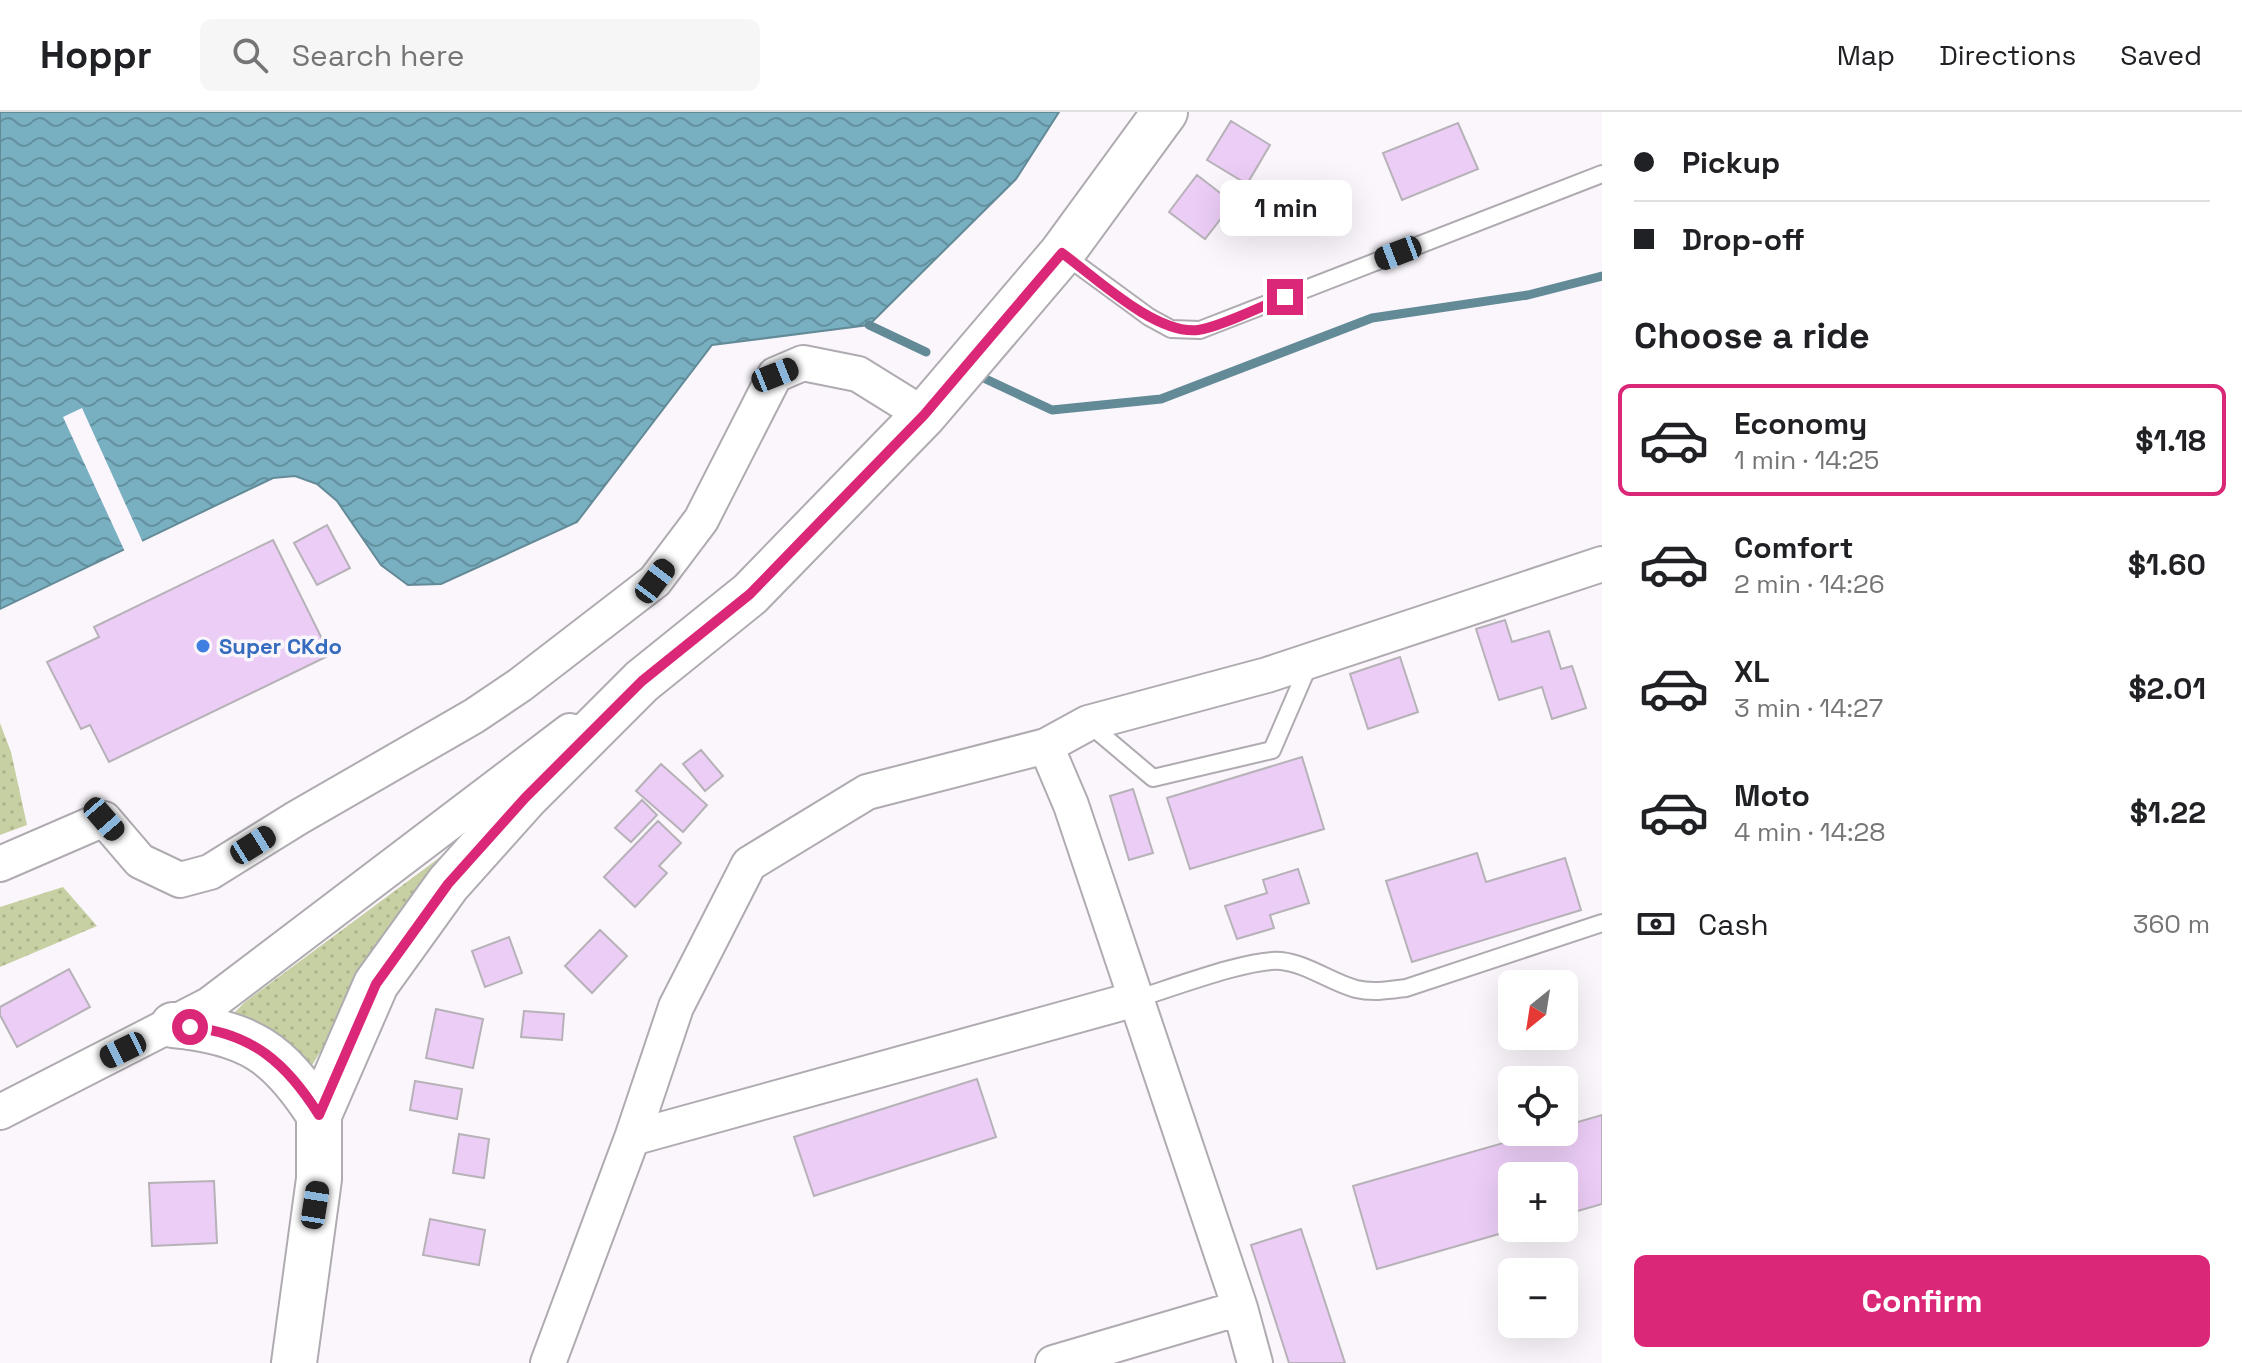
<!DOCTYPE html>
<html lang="en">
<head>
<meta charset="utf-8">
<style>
	:root { --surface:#fff; --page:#f6f6f6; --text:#202124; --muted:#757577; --line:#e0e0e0; --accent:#db2777 }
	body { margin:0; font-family:"Space Grotesk",sans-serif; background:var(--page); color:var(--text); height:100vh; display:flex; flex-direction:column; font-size:30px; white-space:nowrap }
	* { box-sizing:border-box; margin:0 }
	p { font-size:26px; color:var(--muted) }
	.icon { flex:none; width:44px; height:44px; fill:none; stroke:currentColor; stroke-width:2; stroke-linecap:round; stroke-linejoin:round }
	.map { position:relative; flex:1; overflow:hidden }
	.side { display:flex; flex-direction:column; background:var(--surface); width:640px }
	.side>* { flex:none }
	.guide { display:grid; align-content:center; height:176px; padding:0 32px; background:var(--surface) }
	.needle { width:52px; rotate:210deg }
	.tools { position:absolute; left:1498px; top:858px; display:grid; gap:16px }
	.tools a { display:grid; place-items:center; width:80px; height:80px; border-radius:12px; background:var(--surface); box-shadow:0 8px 32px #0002; font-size:40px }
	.end { position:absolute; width:36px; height:36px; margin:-18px; border:10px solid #db2777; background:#fff; box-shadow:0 0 0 4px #fff }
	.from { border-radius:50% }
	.bubble { position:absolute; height:56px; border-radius:12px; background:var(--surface); box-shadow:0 8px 32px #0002; font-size:26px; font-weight:800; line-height:56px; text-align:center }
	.car { position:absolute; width:24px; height:48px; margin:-24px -12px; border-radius:10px; box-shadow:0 0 6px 2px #0007; background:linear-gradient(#222 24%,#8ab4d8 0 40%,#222 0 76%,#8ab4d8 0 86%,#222 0) }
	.guide b { display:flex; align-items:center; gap:28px; height:76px; font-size:30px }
	.guide b+b { border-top:2px solid var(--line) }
	.guide i { width:20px; height:20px; background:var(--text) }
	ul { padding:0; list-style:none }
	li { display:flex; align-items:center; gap:24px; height:112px; margin:0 16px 12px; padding:0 16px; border:4px solid transparent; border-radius:12px }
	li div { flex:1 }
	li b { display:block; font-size:30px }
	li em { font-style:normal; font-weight:800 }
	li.selected { border-color:var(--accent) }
	li>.icon { width:72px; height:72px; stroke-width:1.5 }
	h2 { padding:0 32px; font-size:36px; line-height:96px }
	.pay { display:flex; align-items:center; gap:20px; height:88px; padding:0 32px; font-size:30px }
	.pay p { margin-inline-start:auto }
	.cta { display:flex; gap:16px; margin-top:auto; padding:16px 32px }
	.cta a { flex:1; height:92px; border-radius:12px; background:var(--accent); color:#fff; font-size:32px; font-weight:800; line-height:92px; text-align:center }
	header { display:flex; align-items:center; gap:48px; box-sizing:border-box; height:112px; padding:0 40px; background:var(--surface); border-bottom:2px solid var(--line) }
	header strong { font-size:38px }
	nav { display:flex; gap:44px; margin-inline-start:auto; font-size:28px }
	.search { width:560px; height:72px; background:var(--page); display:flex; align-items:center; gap:20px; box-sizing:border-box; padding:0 28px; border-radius:12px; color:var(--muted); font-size:30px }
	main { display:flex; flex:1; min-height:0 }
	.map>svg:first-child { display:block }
	.grass { fill:url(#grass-dots) }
	.water { fill:url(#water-waves); stroke:#638a97; stroke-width:2 }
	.pier { fill:#faf6fc }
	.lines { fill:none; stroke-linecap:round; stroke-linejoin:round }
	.stream { stroke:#638a97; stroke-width:9 }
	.building { fill:#eccdf6; stroke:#b6b2b8; stroke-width:2 }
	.service-casing { stroke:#afabb1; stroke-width:20 }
	.minor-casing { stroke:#afabb1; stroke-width:38 }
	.secondary-casing { stroke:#afabb1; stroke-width:48 }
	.service { stroke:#fff; stroke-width:16 }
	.minor { stroke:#fff; stroke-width:34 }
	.secondary { stroke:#fff; stroke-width:44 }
	.route { stroke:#db2777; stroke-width:10 }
	.shop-dot { fill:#3f7fe0; stroke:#faf6fc; stroke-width:3 }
	.labels { text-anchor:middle; stroke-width:7; stroke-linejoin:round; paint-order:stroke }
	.shop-label { font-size:22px; font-weight:bold; fill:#366cbe; stroke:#faf6fc; text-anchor:start }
</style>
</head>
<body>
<header>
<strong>Hoppr</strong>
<div class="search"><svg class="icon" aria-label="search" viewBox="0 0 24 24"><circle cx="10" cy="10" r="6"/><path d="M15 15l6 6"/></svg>Search here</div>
<nav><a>Map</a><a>Directions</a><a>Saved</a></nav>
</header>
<main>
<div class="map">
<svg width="1602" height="1251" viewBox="0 0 1602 1251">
	<defs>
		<pattern id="grass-dots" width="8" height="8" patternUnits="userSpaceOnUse" patternTransform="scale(2)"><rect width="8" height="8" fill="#c7d0a2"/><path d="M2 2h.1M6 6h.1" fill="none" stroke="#abb38c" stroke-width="1.8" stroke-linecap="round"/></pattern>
		<pattern id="water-waves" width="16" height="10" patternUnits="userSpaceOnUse" patternTransform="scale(2)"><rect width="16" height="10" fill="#78b0c1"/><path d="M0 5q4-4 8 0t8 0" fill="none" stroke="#63909e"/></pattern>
	</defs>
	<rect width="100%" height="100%" fill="#faf6fc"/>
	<path class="grass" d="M0,611L11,640L27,713L0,723Z
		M466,726L380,844L306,963L226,909L245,890Z
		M63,775L97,814L0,855V795Z"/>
	<path class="water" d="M0,0H1059L1016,67L869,213L712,233L577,410L441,472L408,473L381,453L337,389L317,372L295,364L273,366L0,497Z"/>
	<path class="pier" d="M82,296L144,433L126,442L63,305Z"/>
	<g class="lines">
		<path class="stream" d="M869,213L926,240
			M975,262L1052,298L1161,287L1372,206L1528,183L1602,164"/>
	</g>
	<path class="building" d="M1231,9L1270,33L1247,72L1207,48Z
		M1458,11L1478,57L1402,88L1383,41Z
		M1197,63L1233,91L1205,127L1169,100Z
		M327,413L350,456L317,473L294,431Z
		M273,428L330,543L109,650L90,613L81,617L47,550L99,525L94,515Z
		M1505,508L1512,530L1549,519L1561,557L1572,554L1586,596L1552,607L1542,575L1499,588L1476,517Z
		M1400,545L1418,600L1368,617L1350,562Z
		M701,638L723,664L705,679L683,652Z
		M1302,645L1324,717L1190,757L1167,686Z
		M661,652L707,693L683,720L636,679Z
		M1133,677L1153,741L1129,748L1110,684Z
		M642,688L657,703L631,730L615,716Z
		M658,709L681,731L659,754L667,761L635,795L604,765Z
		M1477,741L1486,770L1565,746L1581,798L1412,850L1386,769Z
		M1298,757L1309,791L1270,803L1274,816L1237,827L1225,794L1267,781L1263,768Z
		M600,818L627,844L592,881L565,854Z
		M509,825L522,861L485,875L472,839Z
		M69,857L90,895L17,935L0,903V895Z
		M436,897L483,907L473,956L426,946Z
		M524,899L564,902L562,928L521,925Z
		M977,967L996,1025L814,1084L794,1025Z
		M415,969L462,977L457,1007L410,998Z
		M1602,1003V1092L1564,1103V1064H1512V1116H1520L1377,1157L1353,1074L1542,1020H1564V1014Z
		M459,1022L489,1027L484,1066L453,1061Z
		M214,1069L217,1131L152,1134L149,1071Z
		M430,1107L485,1118L479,1153L423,1143Z
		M1301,1117L1345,1251H1289L1251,1133Z"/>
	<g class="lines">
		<g class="service-casing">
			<path id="service" d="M1063,142L1149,205L1171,217L1200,218L1602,62
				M1089,612L1153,666L1272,638L1310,550
				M1136,887C1169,877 1250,846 1281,849C1308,852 1330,870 1356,877C1373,881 1390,878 1406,876L1602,811"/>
		</g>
		<g class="minor-casing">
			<path id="minor" d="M1046,634L1088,611L1267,563L1602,452
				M0,752L104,707L140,749L180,768L210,760L297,706L474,604L520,573L655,469L701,408L775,263L803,251L858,262L924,303
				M0,1000L209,893L570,619
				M632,1026L1136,887
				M548,1251L632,1026L676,895L749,752L867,680L1046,634L1071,693L1240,1196L1255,1251
				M1053,1251L1240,1196"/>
		</g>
		<g class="secondary-casing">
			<path id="secondary" d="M173,913C248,920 279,940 319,1003
				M294,1251L319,1067V1003L376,872L448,772L525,686L642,569L750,482L924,303L1062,141L1165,0"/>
		</g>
		<use href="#service" class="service"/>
		<use href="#minor" class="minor"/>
		<use href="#secondary" class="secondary"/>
	</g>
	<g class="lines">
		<path class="route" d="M190,915C253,921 287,952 319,1003L376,872L448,772L525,686L642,569L750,482L815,415L924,303L1062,141C1096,166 1156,223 1198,218C1218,216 1264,193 1285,185"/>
	</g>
	<circle class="shop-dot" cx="203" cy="534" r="8"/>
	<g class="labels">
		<g class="shop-label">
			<text x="219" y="542">Super CKdo</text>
		</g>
	</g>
</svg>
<div class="tools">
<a><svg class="needle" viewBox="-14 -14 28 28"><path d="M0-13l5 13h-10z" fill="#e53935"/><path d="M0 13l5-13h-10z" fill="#757577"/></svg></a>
<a><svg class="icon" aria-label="locate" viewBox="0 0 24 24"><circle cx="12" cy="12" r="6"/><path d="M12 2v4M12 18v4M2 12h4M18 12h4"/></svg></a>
<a>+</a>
<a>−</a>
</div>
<i class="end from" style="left:190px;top:915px"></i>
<i class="end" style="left:1285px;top:185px"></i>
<div class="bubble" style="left:1220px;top:68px;width:132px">1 min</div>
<i class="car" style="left:1398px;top:141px;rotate:249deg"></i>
<i class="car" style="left:775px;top:263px;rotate:68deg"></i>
<i class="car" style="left:655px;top:469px;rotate:37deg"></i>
<i class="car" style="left:104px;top:707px;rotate:139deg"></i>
<i class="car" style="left:253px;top:733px;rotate:58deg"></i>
<i class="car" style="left:123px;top:938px;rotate:244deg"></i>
<i class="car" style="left:315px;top:1093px;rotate:9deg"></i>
</div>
<section class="side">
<div class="guide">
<b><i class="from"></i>Pickup</b>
<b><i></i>Drop-off</b>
</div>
<h2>Choose a ride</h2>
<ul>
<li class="selected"><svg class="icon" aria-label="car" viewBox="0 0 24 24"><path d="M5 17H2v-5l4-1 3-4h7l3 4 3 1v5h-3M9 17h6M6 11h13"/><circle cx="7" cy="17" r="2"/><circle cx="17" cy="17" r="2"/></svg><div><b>Economy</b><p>1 min · 14:25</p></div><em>$1.18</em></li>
<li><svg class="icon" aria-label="car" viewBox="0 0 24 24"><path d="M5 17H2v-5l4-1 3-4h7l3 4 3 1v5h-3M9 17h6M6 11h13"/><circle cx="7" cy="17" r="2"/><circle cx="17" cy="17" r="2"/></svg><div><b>Comfort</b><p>2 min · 14:26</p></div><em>$1.60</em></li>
<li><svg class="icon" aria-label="car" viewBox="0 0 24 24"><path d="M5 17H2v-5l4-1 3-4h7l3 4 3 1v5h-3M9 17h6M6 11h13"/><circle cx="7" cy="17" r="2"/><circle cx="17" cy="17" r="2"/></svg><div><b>XL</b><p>3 min · 14:27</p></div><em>$2.01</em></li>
<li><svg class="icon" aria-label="car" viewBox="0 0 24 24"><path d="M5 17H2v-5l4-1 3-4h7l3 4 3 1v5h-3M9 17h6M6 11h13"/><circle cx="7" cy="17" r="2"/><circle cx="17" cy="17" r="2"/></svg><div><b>Moto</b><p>4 min · 14:28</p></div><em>$1.22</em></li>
</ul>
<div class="pay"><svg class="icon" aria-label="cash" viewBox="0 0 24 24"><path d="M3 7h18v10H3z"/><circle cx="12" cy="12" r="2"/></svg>Cash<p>360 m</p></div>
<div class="cta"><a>Confirm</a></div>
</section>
</main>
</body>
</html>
